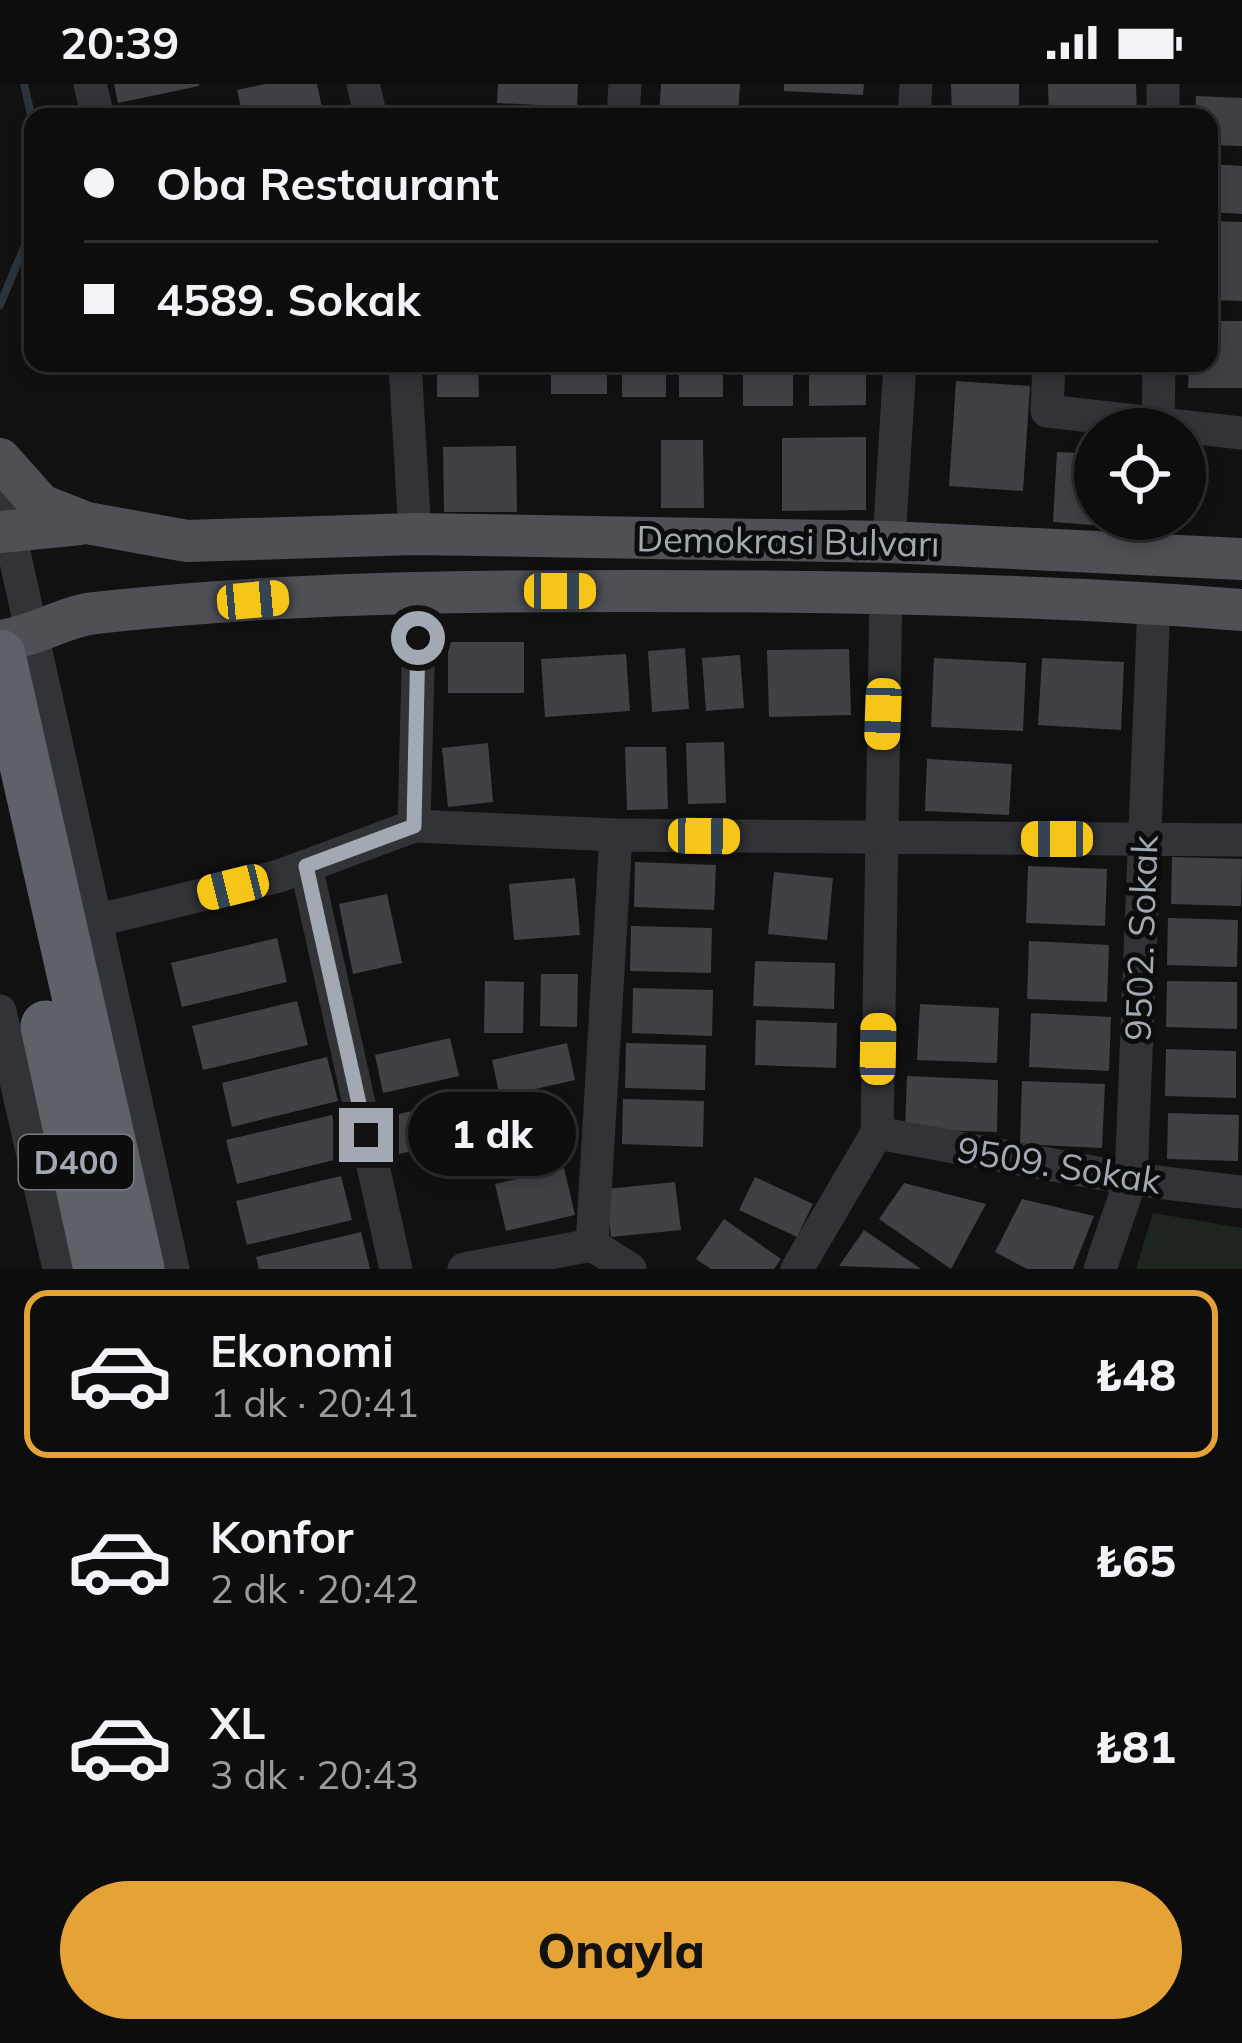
<!DOCTYPE html>
<html lang="tr">
<head>
<meta charset="utf-8">
<style>
	:root { --surface:#0d0d0e; --page:#161617; --text:#f1f3f6; --muted:#9a9c9e; --line:#2d2d2e; --accent:#e5a236 }
	body { margin:0; font-family:Mulish,sans-serif; background:var(--page); color:var(--text); height:100vh; display:flex; flex-direction:column; font-size:45px; white-space:nowrap }
	* { box-sizing:border-box; margin:0 }
	p { font-size:39px; color:var(--muted) }
	.icon { flex:none; width:66px; height:66px; fill:none; stroke:currentColor; stroke-width:2; stroke-linecap:round; stroke-linejoin:round }
	.map { position:relative; height:1185px; overflow:hidden }
	.side { display:flex; flex-direction:column; background:var(--surface); flex:1 }
	.side>* { flex:none }
	.guide { position:absolute; left:24px; top:24px; width:1194px; height:264px; border-radius:24px; box-shadow:0 6px 18px #0003,0 0 0 3px var(--line); display:grid; align-content:center; height:264px; padding:0 60px; background:var(--surface) }
	.tools { position:absolute; left:1074px; top:324px; display:grid; gap:24px }
	.tools a { display:grid; place-items:center; width:132px; height:132px; border-radius:50%; background:var(--surface); box-shadow:0 6px 18px #0003,0 0 0 3px var(--line); font-size:60px }
	.end { position:absolute; width:54px; height:54px; margin:-27px; border:15px solid #a3a9b2; background:#111; box-shadow:0 0 0 6px #111 }
	.from { border-radius:50% }
	.bubble { position:absolute; height:84px; border-radius:42px; background:var(--surface); box-shadow:0 6px 18px #0003,0 0 0 3px var(--line); font-size:39px; font-weight:800; line-height:84px; text-align:center }
	.car { position:absolute; width:36px; height:72px; margin:-36px -18px; border-radius:15px; box-shadow:0 0 9px 3px #0007; background:linear-gradient(#f5c518 24%,#345 0 40%,#f5c518 0 76%,#345 0 86%,#f5c518 0) }
	.guide b { display:flex; align-items:center; gap:42px; height:114px; font-size:45px }
	.guide b+b { border-top:3px solid var(--line) }
	.guide i { width:30px; height:30px; background:var(--text) }
	ul { padding:21px 0 0; list-style:none }
	li { display:flex; align-items:center; gap:36px; height:168px; margin:0 24px 18px; padding:0 36px; border:6px solid transparent; border-radius:24px }
	li div { flex:1 }
	li b { display:block; font-size:45px }
	li em { font-style:normal; font-weight:800 }
	li.current { border-color:var(--accent) }
	li>.icon { width:108px; height:108px; stroke-width:1.5 }
	.cta { display:flex; gap:24px; margin-top:auto; padding:24px 60px }
	.cta a { flex:1; height:138px; border-radius:72px; background:var(--accent); color:#111; font-size:48px; font-weight:800; line-height:138px; text-align:center }
	.status { display:flex; justify-content:space-between; align-items:center; height:84px; padding:0 60px; background:var(--surface); direction:ltr }
	.status svg { height:33px; fill:currentColor }
	.map>svg:first-child { display:block }
	.green { fill:#1e251e }
	.lines { fill:none; stroke-linecap:round; stroke-linejoin:round }
	.stream { stroke:#2b343a; stroke-width:8 }
	.building { fill:#404145 }
	.minor { stroke:#323337; stroke-width:33 }
	.major { stroke:#4e5056; stroke-width:42 }
	.highway { stroke:#5f6168; stroke-width:51 }
	.route { stroke:#a3a9b2; stroke-width:15 }
	.labels { text-anchor:middle; stroke-width:10; stroke-linejoin:round; paint-order:stroke }
	.shield { fill:#0c0c0d; stroke:#767a80; stroke-width:3 }
	.shield-label { font-size:33px; font-weight:bold; fill:#a3a9b2 }
	.street-label { font-size:36px; fill:#a3a9b2; stroke:#0c0c0d }
</style>
</head>
<body>
<div class="status"><b>20:39</b><svg viewBox="0 0 49 12"><path d="M0 12V9h3v3zM5 12V6h3v6zM10 12V3h3v9zM15 12V0h3v12zM26 1h20v11H26zM47 4h2v5h-2z"/></svg></div>
<div class="map">
<svg width="1242" height="1185" viewBox="0 0 1242 1185">
	<rect width="100%" height="100%" fill="#111112"/>
	<path class="green" d="M1153,1129L1242,1144V1185H1136Z"/>
	<g class="lines">
		<path class="stream" d="M24,0L33,39
			M0,221L33,142"/>
	</g>
	<path class="building" d="M114,0H199V2L118,19Z
		M265,0H317L324,33H243L237,6Z
		M498,0H578L577,23L497,19Z
		M661,0H740L738,33H659Z
		M784,0H864L863,11L784,7Z
		M951,0H1019V29L952,30Z
		M1048,0H1136L1137,33H1049Z
		M1196,12L1242,14V62L1209,61V33H1195Z
		M1209,80L1242,82V130L1209,128Z
		M1209,137L1242,138V217L1209,216Z
		M1209,237H1242V304H1188L1189,279H1209Z
		M437,279H478L479,313H437Z
		M551,279H607V310H551Z
		M622,279H666V313H622Z
		M679,279H723V313H679Z
		M743,279H793V322H743Z
		M809,279H866V321L809,322Z
		M956,297L1030,302L1023,407L949,402Z
		M866,353V426L782,427V354Z
		M661,356H703L704,424H661Z
		M516,362L517,428H444L443,363Z
		M1057,368L1095,370V435H1144V445L1053,438Z
		M448,558H524V609H448Z
		M685,564L689,625L652,628L648,567Z
		M849,565L851,631L769,633L767,566Z
		M626,570L630,627L545,633L541,575Z
		M740,571L744,624L706,627L702,574Z
		M934,574L1026,579L1023,647L931,643Z
		M1042,574L1124,578L1121,646L1038,641Z
		M724,658L726,719L688,720L686,659Z
		M488,659L493,718L448,723L442,664Z
		M625,663H666L668,725L627,726Z
		M927,675L1012,680L1009,731L925,727Z
		M1172,773L1242,775L1241,822L1171,820Z
		M635,778L716,781L714,826L634,823Z
		M1028,782L1107,785L1105,842L1026,839Z
		M774,788L833,794L827,856L768,850Z
		M575,794L580,851L514,856L509,800Z
		M387,810L402,879L353,890L339,820Z
		M1168,834L1238,836L1237,883L1167,881Z
		M631,842L712,844L711,889L630,887Z
		M277,854L287,898L182,923L171,879Z
		M1029,857L1109,861L1107,918L1027,915Z
		M755,877L835,879L834,925L753,922Z
		M541,890H578L577,943L540,942Z
		M485,897L524,898L523,949H484Z
		M1167,897L1237,898V945L1166,943Z
		M633,904L713,906L712,952L632,949Z
		M297,917L308,961L203,986L192,942Z
		M920,920L999,924L997,979L917,976Z
		M1031,929L1111,933L1109,987L1029,983Z
		M756,936L837,939L836,984L755,981Z
		M450,954L459,992L383,1009L375,971Z
		M567,959L575,996L500,1013L492,976Z
		M626,959L706,961L705,1006L625,1004Z
		M1166,965L1236,967V1014L1165,1012Z
		M327,973L338,1017L232,1043L222,999Z
		M907,992L998,996L997,1048L905,1045Z
		M1022,997L1105,1000L1102,1064L1020,1060Z
		M466,1015L475,1053L399,1070L390,1032Z
		M623,1015L704,1017L703,1063L622,1060Z
		M566,1021L574,1059L499,1076L490,1038Z
		M1168,1029L1239,1031L1238,1077L1167,1075Z
		M332,1031L342,1074L237,1100L226,1056Z
		M564,1084L575,1131L506,1147L495,1100Z
		M341,1092L352,1136L247,1161L236,1117Z
		M755,1093L813,1120L797,1153L739,1126Z
		M675,1098L681,1146L611,1153L606,1105Z
		M904,1099L986,1120L951,1185L879,1135Z
		M1022,1115L1094,1132L1073,1185H1027L995,1168Z
		M724,1135L781,1175L774,1185H711L696,1175Z
		M864,1146L921,1185L839,1182Z
		M361,1148L370,1185H259L256,1173Z"/>
	<g class="lines">
		<path class="minor" d="M90,0L98,33
			M363,0L371,33
			M623,33L625,0
			M914,33L916,0
			M1163,33V0
			M405,279L415,450
			M1049,279L1047,327L1242,349
			M1158,345L1159,279
			M0,405L173,1185
			M889,458L900,279
			M1155,470L1156,435
			M414,742L420,507
			M306,782L396,1185
			M95,837L279,792L414,742L616,751L1242,756
			M0,927L59,1185
			M877,1049L1131,1095L1242,1108
			M592,1161L616,751
			M464,1185L592,1161L630,1185
			M797,1185L877,1049L886,507
			M1100,1185L1131,1095L1154,519"/>
		<path class="major" d="M0,375L41,421L87,439L187,457L415,450L889,458L1242,475
			M0,448L80,440
			M0,557C36,552 65,532 95,529C274,509 453,507 632,507C836,507 1039,510 1242,526"/>
		<path class="highway" d="M0,571L139,1185
			M46,942L99,1185"/>
	</g>
	<g class="lines">
		<path class="route" d="M366,1051L306,782L414,742L418,554"/>
	</g>
	<g class="labels">
		<rect class="shield" x="19" y="1051" width="114" height="54" rx="9"/>
		<g class="shield-label">
			<text x="76" y="1090">D400</text>
		</g>
		<g class="street-label">
			<text transform="translate(788 457) rotate(1)" y="13">Demokrasi Bulvarı</text>
			<text transform="translate(1141 854) rotate(-88)" y="13">9502. Sokak</text>
			<text transform="translate(1059 1081) rotate(9)" y="13">9509. Sokak</text>
		</g>
	</g>
</svg>
<div class="tools">
<a><svg class="icon" aria-label="locate" viewBox="0 0 24 24"><circle cx="12" cy="12" r="6"/><path d="M12 2v4M12 18v4M2 12h4M18 12h4"/></svg></a>
</div>
<i class="end from" style="left:418px;top:554px"></i>
<i class="end" style="left:366px;top:1051px"></i>
<div class="bubble" style="left:408px;top:1008px;width:168px">1 dk</div>
<i class="car" style="left:560px;top:507px;rotate:90deg"></i>
<i class="car" style="left:253px;top:516px;rotate:85deg"></i>
<i class="car" style="left:883px;top:630px;rotate:182deg"></i>
<i class="car" style="left:704px;top:752px;rotate:91deg"></i>
<i class="car" style="left:1057px;top:755px;rotate:270deg"></i>
<i class="car" style="left:233px;top:803px;rotate:256deg"></i>
<i class="car" style="left:878px;top:965px;rotate:1deg"></i>
<div class="guide">
<b><i class="from"></i>Oba Restaurant</b>
<b><i></i>4589. Sokak</b>
</div>
</div>
<section class="side">
<ul>
<li class="current"><svg class="icon" aria-label="car" viewBox="0 0 24 24"><path d="M5 17H2v-5l4-1 3-4h7l3 4 3 1v5h-3M9 17h6M6 11h13"/><circle cx="7" cy="17" r="2"/><circle cx="17" cy="17" r="2"/></svg><div><b>Ekonomi</b><p>1 dk · 20:41</p></div><em>₺48</em></li>
<li><svg class="icon" aria-label="car" viewBox="0 0 24 24"><path d="M5 17H2v-5l4-1 3-4h7l3 4 3 1v5h-3M9 17h6M6 11h13"/><circle cx="7" cy="17" r="2"/><circle cx="17" cy="17" r="2"/></svg><div><b>Konfor</b><p>2 dk · 20:42</p></div><em>₺65</em></li>
<li><svg class="icon" aria-label="car" viewBox="0 0 24 24"><path d="M5 17H2v-5l4-1 3-4h7l3 4 3 1v5h-3M9 17h6M6 11h13"/><circle cx="7" cy="17" r="2"/><circle cx="17" cy="17" r="2"/></svg><div><b>XL</b><p>3 dk · 20:43</p></div><em>₺81</em></li>
</ul>
<div class="cta"><a>Onayla</a></div>
</section>
</body>
</html>
